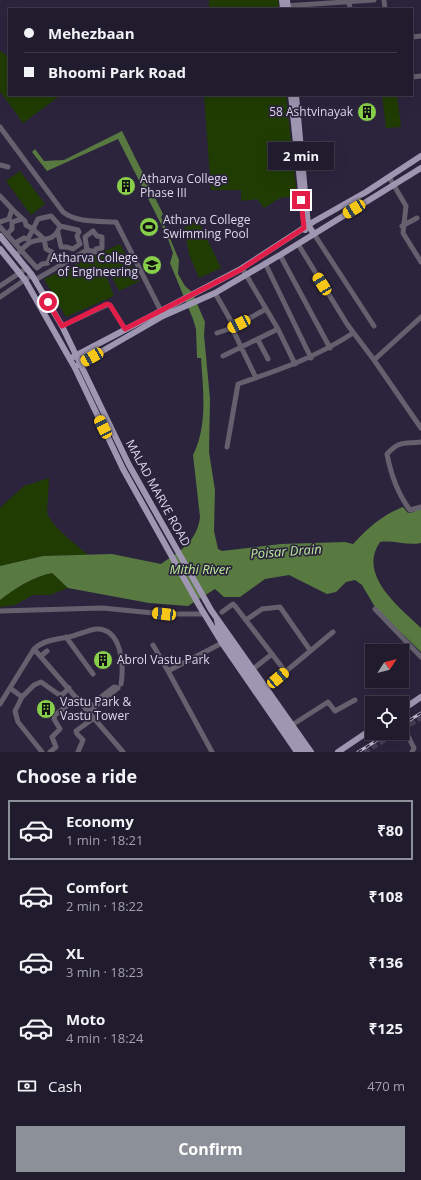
<!DOCTYPE html>
<html lang="en">
<head>
<meta charset="utf-8">
<style>
	:root { --surface:#211b2e; --page:#2d283a; --text:#f1f3f6; --muted:#a2a1aa; --line:#3e394a; --accent:#8c9099 }
	body { margin:0; font-family:"Open Sans",sans-serif; background:var(--page); color:var(--text); height:100vh; display:flex; flex-direction:column; font-size:15px; white-space:nowrap }
	* { box-sizing:border-box; margin:0 }
	p { font-size:13px; color:var(--muted) }
	.icon { flex:none; width:22px; height:22px; fill:none; stroke:currentColor; stroke-width:2; stroke-linecap:round; stroke-linejoin:round }
	.map { position:relative; height:752px; overflow:hidden }
	.drawer { display:flex; flex-direction:column; background:var(--surface); flex:1 }
	.drawer>* { flex:none }
	.top-card { position:absolute; left:8px; top:8px; width:405px; height:88px; border-radius:0px; box-shadow:0 4px 16px #0002,0 0 0 1px var(--line); display:grid; align-content:center; height:88px; padding:0 16px; background:var(--surface) }
	.needle { width:26px; rotate:54deg }
	.tools { position:absolute; left:365px; top:644px; display:grid; gap:8px }
	.tools a { display:grid; place-items:center; width:44px; height:44px; border-radius:0px; background:var(--surface); box-shadow:0 4px 16px #0002,0 0 0 1px var(--line); font-size:20px }
	.end { position:absolute; width:18px; height:18px; margin:-9px; border:5px solid #e11d48; background:#fff; box-shadow:0 0 0 2px #fff }
	.from { border-radius:50% }
	.bubble { position:absolute; height:28px; border-radius:0px; background:var(--surface); box-shadow:0 4px 16px #0002,0 0 0 1px var(--line); font-size:13px; font-weight:700; line-height:28px; text-align:center }
	.car { position:absolute; width:12px; height:24px; margin:-12px -6px; border-radius:5px; box-shadow:0 0 3px 1px #0007; background:linear-gradient(#f5c518 24%,#345 0 40%,#f5c518 0 76%,#345 0 86%,#f5c518 0) }
	.top-card b { display:flex; align-items:center; gap:14px; height:38px; font-size:15px }
	.top-card b+b { border-top:1px solid var(--line) }
	.top-card i { width:10px; height:10px; background:var(--text) }
	ul { padding:0; list-style:none }
	li { display:flex; align-items:center; gap:12px; height:60px; margin:0 8px 6px; padding:0 8px; border:2px solid transparent; border-radius:0px }
	li div { flex:1 }
	li b { display:block; font-size:15px }
	li em { font-style:normal; font-weight:700 }
	li.on { border-color:var(--accent) }
	li>.icon { width:36px; height:36px; stroke-width:1.5 }
	h2 { padding:0 16px; font-size:18px; line-height:48px }
	.pay { display:flex; align-items:center; gap:10px; height:44px; padding:0 16px; font-size:15px }
	.pay p { margin-inline-start:auto }
	.cta { display:flex; gap:8px; margin-top:auto; padding:8px 16px }
	.cta a { flex:1; height:46px; border-radius:0px; background:var(--accent); color:#fff; font-size:16px; font-weight:700; line-height:46px; text-align:center }
	.map>svg:first-child { display:block }
	.green { fill:#203c03 }
	.water { fill:#587940 }
	.lines { fill:none; stroke-linecap:round; stroke-linejoin:round }
	.minor-tunnel { stroke:#473f57; stroke-width:5; stroke-dasharray:5 2.5; stroke-linecap:butt }
	.major-tunnel { stroke:#473f57; stroke-width:6; stroke-dasharray:6 3; stroke-linecap:butt }
	.minor { stroke:#64606e; stroke-width:5 }
	.major { stroke:#9f97b2; stroke-width:6 }
	.rail-casing { stroke:#c1bbce; stroke-width:3 }
	.rail { stroke:#2c243d; stroke-width:1.5; stroke-dasharray:4.5; stroke-linecap:butt }
	.route { stroke:#e11d48; stroke-width:5 }
	.labels { text-anchor:middle; stroke-width:3.5; stroke-linejoin:round; paint-order:stroke }
	.poi-label { font-size:12px; fill:#ddd8e9; stroke:#2c243d; text-anchor:start }
	.street-label { font-size:12px; fill:#ddd8e9; stroke:#2c243d }
	.water-label { font-size:13px; font-style:italic; fill:#bbed99; stroke:#2c243d }
</style>
</head>
<body>
<div class="map">
<svg width="421" height="752" viewBox="0 0 421 752">
	<rect width="100%" height="100%" fill="#2c243d"/>
	<path class="green" d="M209,0H278L279,9H209Z
		M0,51L9,57V95H61L23,123L0,91Z
		M204,95H286L297,196L280,198L264,208L257,199L241,201V190H211Z
		M382,95H397L401,127L386,128Z
		M20,171L45,204L31,215L6,181Z
		M198,220L221,268L199,278L189,254L184,228Z
		M120,244L130,263L106,275L114,296L66,317L44,279Z
		M131,264L140,281L119,291L111,275Z
		M49,478C49,484 47,510 47,512C51,527 76,544 88,555L43,556L0,566V508L24,486Z
		M52,573L68,588L50,595H33L15,605L0,607V600C16,588 32,577 52,573Z"/>
	<path class="water" d="M122,131L163,214L161,217L179,260L178,274L185,286L192,292L205,322L204,335L210,399L209,452L215,490L214,531L218,549L222,551L281,544L345,542L353,544C368,528 382,515 403,507L408,513L414,512L416,508L421,506V543C407,546 395,540 380,542C357,575 400,608 421,628V652L375,607L362,585L355,580L346,582L336,592L327,594L289,575L265,579L240,597H224L215,589L188,606L149,603L68,588L52,573C32,577 16,588 0,600V566L43,556L112,554L161,564C180,551 197,542 200,517L193,455C208,426 203,389 201,358H197L196,329L193,319L170,263L173,253L167,236L118,139L47,171L32,152L35,149L44,161L64,160Z"/>
	<g class="lines">
		<path class="minor-tunnel" d="M403,728L407,734"/>
		<path class="major-tunnel" d="M402,729L421,717
			M364,752L395,733"/>
		<path class="minor" d="M349,0L350,9
			M384,0L385,9
			M285,6L374,0
			M412,37L421,36
			M412,77L421,76
			M0,127L63,212C77,223 99,221 116,222L162,313
			M0,165L8,167
			M389,177L406,206L403,233L421,262
			M0,196L12,209L9,219L0,222
			M12,209L25,221L26,225L33,229L28,239L24,238L15,243
			M402,226L417,218
			M0,227C12,240 24,254 37,268L42,264L48,263L52,252L46,249L44,239L33,229L38,219L51,216L60,226C54,243 44,237 31,242C25,245 21,251 16,255
			M58,233L61,247H67L73,249L80,244L77,236L79,232L78,230L60,226
			M7,234L12,229V222L22,219
			M314,234L374,326
			M298,244L347,324L374,360
			M280,255L330,348
			M265,263L311,358
			M242,268L278,329L295,364
			M35,280L87,250L95,252L96,249L102,248V237L97,236L93,231L85,237L87,250
			M0,286L27,268
			M215,293L231,321L232,328L256,378
			M0,297L32,275
			M421,317L374,360L421,428
			M62,326L107,305H110L125,329
			M217,333L232,328L266,309
			M258,340L268,359
			M223,356L278,329
			M421,442C404,444 400,440 387,454C391,475 397,493 410,510L421,507
			M227,447L238,384C279,370 317,357 353,333
			M375,609L421,657
			M0,611L102,608L164,614H204
			M222,612L233,604L235,606L285,671
			M246,620L262,609L280,607L310,650
			M66,637L93,674
			M153,645L168,671
			M34,649C44,640 57,639 69,637C78,635 88,630 96,629C122,628 124,666 121,684
			M41,656L47,651
			M253,669L272,654
			M10,688L22,697
			M266,688L333,632
			M89,702L94,708
			M0,704L34,649L123,752
			M89,711L118,688L114,687L97,700
			M292,725L328,702L335,711L355,700
			M407,734L414,748L412,752
			M42,752L18,722L15,711L22,697L34,685L41,682L58,694L62,695L69,688
			M50,752L56,747L52,737L60,729L54,719L55,715L77,698
			M78,752L83,740L77,734L76,731L94,718
			M212,752L168,671L222,643"/>
		<path class="major" d="M282,0L283,9
			M287,0L288,9
			M291,95L305,230
			M296,95L308,225L314,234
			M0,236L32,275L62,326L129,465L211,610L311,752
			M0,249L25,280L75,368L123,469L200,607L222,643L297,752
			M73,357L239,270L313,222L366,192L421,156
			M78,365L163,316L215,293L280,255L421,168
			M217,620L219,629L304,752
			M402,710L421,697
			M338,752L372,729"/>
		<g class="rail-casing">
			<path id="rail" d="M402,725L421,713
				M358,752L389,733"/>
		</g>
		<use href="#rail" class="rail"/>
	</g>
	<g class="lines">
		<path class="route" d="M48,302L62,326L107,304L110,305L125,329L240,270L304,228L301,200"/>
	</g>
	<defs>
		<g id="building-disc" transform="scale(1)"><circle r="9.5" fill="#87cf4a" stroke="#2c243d"/><path d="M-4-6H4V6H1V3H-1V6H-4ZM-2.5-4.3h1.7v1.8h-1.7ZM.8-4.3h1.7v1.8H.8ZM-2.5-1h1.7V.8h-1.7ZM.8-1h1.7V.8H.8Z" fill="#111"/></g>
		<g id="stadium-disc" transform="scale(1)"><circle r="9.5" fill="#87cf4a" stroke="#2c243d"/><path d="M0-5a6.5 5 0 1 0 0 10a6.5 5 0 1 0 0-10ZM-3.5-1.8h7v3.6h-7Z" fill="#111"/></g>
		<g id="school-disc" transform="scale(1)"><circle r="9.5" fill="#87cf4a" stroke="#2c243d"/><path d="M0-5L7-2L0 1L-7-2ZM-4 1L0 2.5L4 1V4Q0 6-4 4Z" fill="#111"/></g>
	</defs>
	<g fill-rule="evenodd">
		<use href="#building-disc" x="367" y="112"/>
		<use href="#building-disc" x="126" y="186"/>
		<use href="#stadium-disc" x="149" y="227"/>
		<use href="#school-disc" x="152" y="265"/>
		<use href="#building-disc" x="103" y="660"/>
		<use href="#building-disc" x="46" y="709"/>
	</g>
	<g class="labels">
		<g class="poi-label">
			<text x="353" y="116" text-anchor="end">58 Ashtvinayak</text>
			<text x="140" y="183">Atharva College<tspan x="140" dy="14">Phase III</tspan></text>
			<text x="163" y="224">Atharva College<tspan x="163" dy="14">Swimming Pool</tspan></text>
			<text x="138" y="262" text-anchor="end">Atharva College<tspan x="138" dy="14">of Engineering</tspan></text>
			<text x="117" y="664">Abrol Vastu Park</text>
			<text x="60" y="706">Vastu Park &amp;<tspan x="60" dy="14">Vastu Tower</tspan></text>
		</g>
		<g class="street-label">
			<text transform="translate(158 493) rotate(61)" y="4">MALAD MARVE ROAD</text>
		</g>
		<g class="water-label">
			<text transform="translate(286 551) rotate(-4)" y="5">Poisar Drain</text>
			<text x="200" y="574">Mithi River</text>
		</g>
	</g>
</svg>
<div class="tools">
<a><svg class="needle" viewBox="-14 -14 28 28"><path d="M0-13l5 13h-10z" fill="#e53935"/><path d="M0 13l5-13h-10z" fill="#a2a1aa"/></svg></a>
<a><svg class="icon" aria-label="locate" viewBox="0 0 24 24"><circle cx="12" cy="12" r="6"/><path d="M12 2v4M12 18v4M2 12h4M18 12h4"/></svg></a>
</div>
<i class="end from" style="left:48px;top:302px"></i>
<i class="end" style="left:301px;top:200px"></i>
<div class="bubble" style="left:268px;top:142px;width:66px">2 min</div>
<i class="car" style="left:354px;top:209px;rotate:238deg"></i>
<i class="car" style="left:322px;top:284px;rotate:328deg"></i>
<i class="car" style="left:239px;top:324px;rotate:243deg"></i>
<i class="car" style="left:92px;top:357px;rotate:240deg"></i>
<i class="car" style="left:103px;top:427px;rotate:334deg"></i>
<i class="car" style="left:164px;top:614px;rotate:276deg"></i>
<i class="car" style="left:278px;top:678px;rotate:50deg"></i>
<div class="top-card">
<b><i class="from"></i>Mehezbaan</b>
<b><i></i>Bhoomi Park Road</b>
</div>
</div>
<section class="drawer">
<h2>Choose a ride</h2>
<ul>
<li class="on"><svg class="icon" aria-label="car" viewBox="0 0 24 24"><path d="M5 17H2v-5l4-1 3-4h7l3 4 3 1v5h-3M9 17h6M6 11h13"/><circle cx="7" cy="17" r="2"/><circle cx="17" cy="17" r="2"/></svg><div><b>Economy</b><p>1 min · 18:21</p></div><em>₹80</em></li>
<li><svg class="icon" aria-label="car" viewBox="0 0 24 24"><path d="M5 17H2v-5l4-1 3-4h7l3 4 3 1v5h-3M9 17h6M6 11h13"/><circle cx="7" cy="17" r="2"/><circle cx="17" cy="17" r="2"/></svg><div><b>Comfort</b><p>2 min · 18:22</p></div><em>₹108</em></li>
<li><svg class="icon" aria-label="car" viewBox="0 0 24 24"><path d="M5 17H2v-5l4-1 3-4h7l3 4 3 1v5h-3M9 17h6M6 11h13"/><circle cx="7" cy="17" r="2"/><circle cx="17" cy="17" r="2"/></svg><div><b>XL</b><p>3 min · 18:23</p></div><em>₹136</em></li>
<li><svg class="icon" aria-label="car" viewBox="0 0 24 24"><path d="M5 17H2v-5l4-1 3-4h7l3 4 3 1v5h-3M9 17h6M6 11h13"/><circle cx="7" cy="17" r="2"/><circle cx="17" cy="17" r="2"/></svg><div><b>Moto</b><p>4 min · 18:24</p></div><em>₹125</em></li>
</ul>
<div class="pay"><svg class="icon" aria-label="cash" viewBox="0 0 24 24"><path d="M3 7h18v10H3z"/><circle cx="12" cy="12" r="2"/></svg>Cash<p>470 m</p></div>
<div class="cta"><a>Confirm</a></div>
</section>
</body>
</html>
